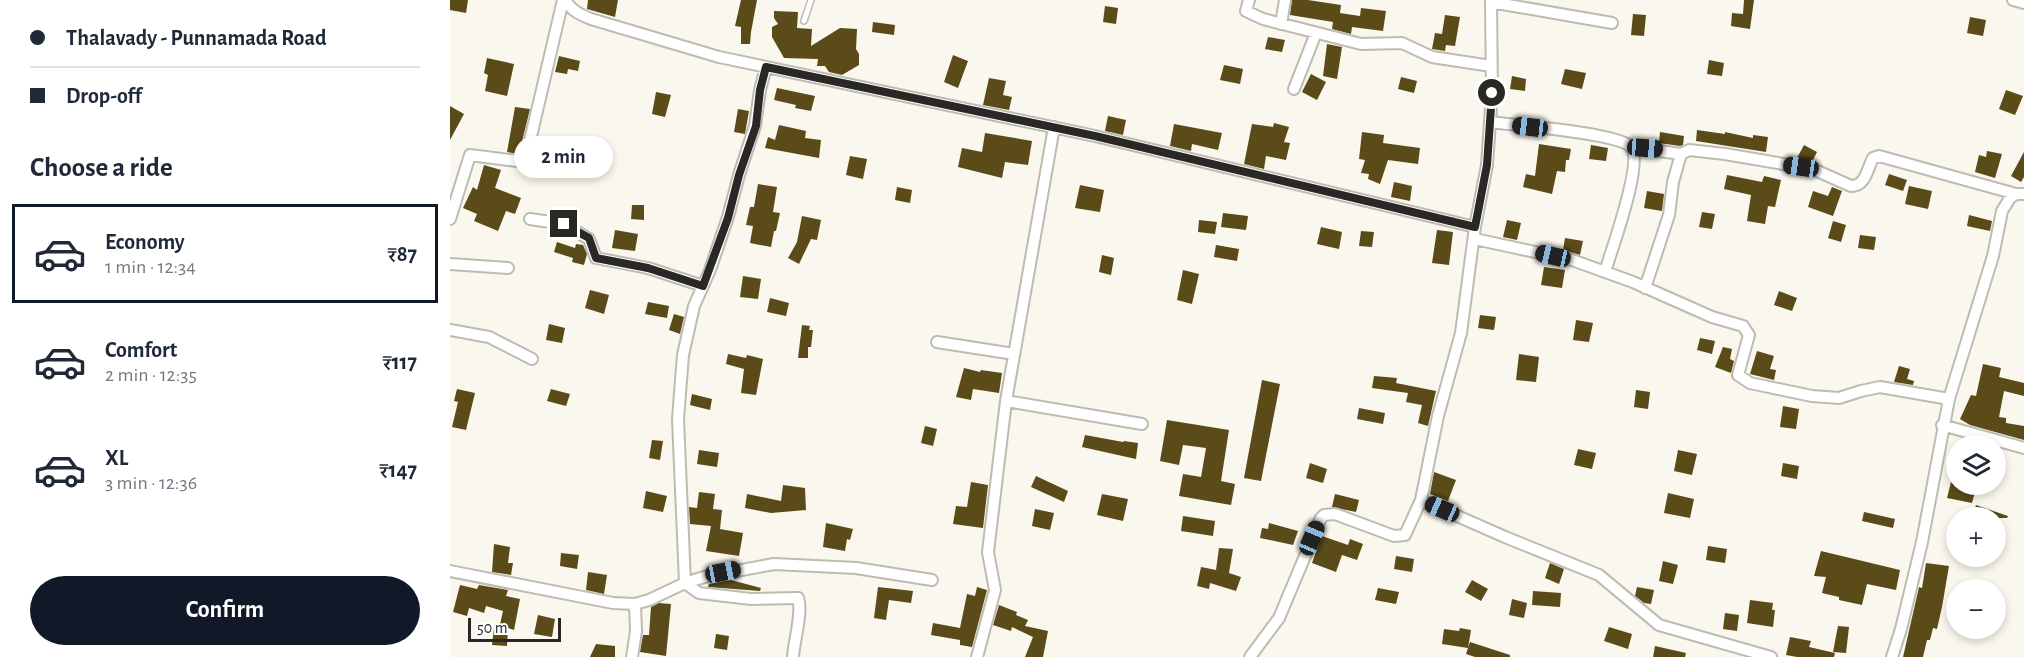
<!DOCTYPE html>
<html lang="en">
<head>
<meta charset="utf-8">
<style>
	:root { --surface:#fff; --page:#f2f2f3; --text:#1f2937; --muted:#747a83; --line:#e0e1e3; --accent:#111827 }
	body { margin:0; font-family:"Alegreya Sans",sans-serif; background:var(--page); color:var(--text); height:100vh; display:flex; flex-direction:column; font-size:22px; white-space:nowrap }
	* { box-sizing:border-box; margin:0 }
	p { font-size:20px; color:var(--muted) }
	.icon { flex:none; width:33px; height:33px; fill:none; stroke:currentColor; stroke-width:2; stroke-linecap:round; stroke-linejoin:round }
	.map { position:relative; flex:1; overflow:hidden }
	.sheet { display:flex; flex-direction:column; background:var(--surface); width:450px }
	.sheet>* { flex:none }
	.hud { display:grid; align-content:center; height:132px; padding:0 30px; background:var(--surface) }
	.fabs { position:absolute; left:1496px; top:435px; display:grid; gap:12px }
	.fabs a { display:grid; place-items:center; width:60px; height:60px; border-radius:50%; background:var(--surface); box-shadow:0 3px 9px #0003; font-size:30px }
	.scale { position:absolute; left:18px; bottom:15px; width:93px; box-sizing:border-box; padding-left:6px; border:3px solid #292825; border-top:0; font-size:16px; line-height:21px; white-space:nowrap; color:#292825; -webkit-text-stroke:4px #fff; paint-order:stroke }
	.end { position:absolute; width:27px; height:27px; margin:-14px; border:8px solid #292825; background:#fff; box-shadow:0 0 0 3px #fff }
	.from { border-radius:50% }
	.bubble { position:absolute; height:42px; border-radius:21px; background:var(--surface); box-shadow:0 3px 9px #0003; font-size:20px; font-weight:700; line-height:42px; text-align:center }
	.car { position:absolute; width:18px; height:36px; margin:-18px -9px; border-radius:8px; box-shadow:0 0 4px 2px #0007; background:linear-gradient(#222 24%,#8ab4d8 0 40%,#222 0 76%,#8ab4d8 0 86%,#222 0) }
	.hud b { display:flex; align-items:center; gap:21px; height:57px; font-size:22px }
	.hud b+b { border-top:2px solid var(--line) }
	.hud i { width:15px; height:15px; background:var(--text) }
	ul { padding:0; list-style:none }
	li { display:flex; align-items:center; gap:18px; height:99px; margin:0 12px 9px; padding:0 18px; border:3px solid transparent; border-radius:0px }
	li div { flex:1 }
	li b { display:block; font-size:22px }
	li em { font-style:normal; font-weight:700 }
	li.on { border-color:var(--accent) }
	li>.icon { width:54px; height:54px; stroke-width:1.5 }
	h2 { padding:0 30px; font-size:27px; line-height:72px }
	.primary-button { display:flex; gap:12px; margin-top:auto; padding:12px 30px }
	.primary-button a { flex:1; height:69px; border-radius:36px; background:var(--accent); color:#fff; font-size:24px; font-weight:700; line-height:69px; text-align:center }
	main { display:flex; flex:1; min-height:0 }
	.map>svg:first-child { display:block }
	.building { fill:#5b4b19 }
	.lines { fill:none; stroke-linecap:round; stroke-linejoin:round }
	.lane-casing { stroke:#bebbb3; stroke-width:8 }
	.street-casing { stroke:#bebbb3; stroke-width:14 }
	.lane { stroke:#fff; stroke-width:5 }
	.street { stroke:#fff; stroke-width:10 }
	.route { stroke:#292825; stroke-width:8 }
</style>
</head>
<body>
<main>
<section class="sheet">
<div class="hud">
<b><i class="from"></i>Thalavady - Punnamada Road</b>
<b><i></i>Drop-off</b>
</div>
<h2>Choose a ride</h2>
<ul>
<li class="on"><svg class="icon" aria-label="car" viewBox="0 0 24 24"><path d="M5 17H2v-5l4-1 3-4h7l3 4 3 1v5h-3M9 17h6M6 11h13"/><circle cx="7" cy="17" r="2"/><circle cx="17" cy="17" r="2"/></svg><div><b>Economy</b><p>1 min · 12:34</p></div><em>₹87</em></li>
<li><svg class="icon" aria-label="car" viewBox="0 0 24 24"><path d="M5 17H2v-5l4-1 3-4h7l3 4 3 1v5h-3M9 17h6M6 11h13"/><circle cx="7" cy="17" r="2"/><circle cx="17" cy="17" r="2"/></svg><div><b>Comfort</b><p>2 min · 12:35</p></div><em>₹117</em></li>
<li><svg class="icon" aria-label="car" viewBox="0 0 24 24"><path d="M5 17H2v-5l4-1 3-4h7l3 4 3 1v5h-3M9 17h6M6 11h13"/><circle cx="7" cy="17" r="2"/><circle cx="17" cy="17" r="2"/></svg><div><b>XL</b><p>3 min · 12:36</p></div><em>₹147</em></li>
</ul>
<div class="primary-button"><a>Confirm</a></div>
</section>
<div class="map">
<svg width="1574" height="657" viewBox="0 0 1574 657">
	<rect width="100%" height="100%" fill="#faf7ee"/>
	<path class="building" d="M0,0H18L16,13L0,10Z
		M138,0H168L165,17L137,9Z
		M291,0H307L301,32L300,44H291V27L285,26Z
		M842,0H858L891,5L890,13L910,16L911,8L936,11L933,31L902,27L901,34L882,29L883,22L840,15Z
		M1294,0H1304L1300,29L1281,26L1282,13L1293,14Z
		M655,6L668,8L666,24L653,22Z
		M324,11L348,12L347,28L362,29L361,46L390,28L407,29L406,49L409,54V65L392,75L379,72L375,66H367L368,59L334,58L322,37V27L328,24L324,18Z
		M1183,14L1196,15L1194,36L1181,35Z
		M995,15L1010,17L1005,46L996,45L995,51L982,49L985,33L992,34Z
		M1520,17L1536,20L1533,36L1517,33Z
		M423,22L445,25L444,35L422,32Z
		M818,37L835,40L832,52L815,49Z
		M877,44L892,47L887,79L873,76Z
		M503,55L518,61L508,88L494,82Z
		M109,56L130,61L128,71L118,69L117,74L105,72Z
		M37,58L64,64L57,96L35,91L38,75L34,73Z
		M1259,60L1274,63L1272,76L1257,74Z
		M774,65L793,69L790,84L770,80Z
		M1115,69L1136,73L1132,89L1111,84Z
		M861,74L876,82L867,100L852,92Z
		M1062,76L1076,79L1075,91L1060,89Z
		M951,77L967,81L964,93L948,89Z
		M539,78L556,81L553,95L562,97L559,110L533,105Z
		M327,88L365,96L361,111L345,108L346,105L324,100Z
		M1556,90L1573,96L1565,115L1549,109Z
		M206,92L221,95L215,117L202,114Z
		M0,106L14,114L0,140Z
		M65,107L80,109L69,154L57,152Z
		M288,109L299,111L295,134L284,132Z
		M658,116L676,120L673,135L655,131Z
		M824,123L839,127L834,142L840,143L836,160L816,156L814,169L794,164L802,124L823,127Z
		M724,124L772,133L768,150L742,144L741,151L720,146Z
		M329,125L356,131L355,138L371,140L369,158L315,148L318,137L325,140Z
		M1247,130L1275,134V132L1303,138V135L1318,137L1316,152L1246,141Z
		M912,132L934,135L933,143L970,148L968,164L938,160L930,184L918,179L919,174L911,173L915,160L909,159Z
		M1210,132L1234,136L1233,145L1230,146L1209,143Z
		M535,133L582,141L578,165L555,162L552,178L508,167L512,148L532,152Z
		M1089,144L1121,149L1119,160H1116L1115,172L1107,171L1102,194L1073,187L1076,174L1085,176Z
		M1141,145L1158,148L1156,161L1139,159Z
		M1354,145L1367,152L1362,162L1347,158Z
		M1537,151L1552,154L1545,178L1525,172L1529,155L1536,157Z
		M1574,152V177L1571,182L1561,176Z
		M400,156L417,159L413,179L396,175Z
		M34,165L51,170L45,188L71,198L65,214L56,211L48,231L24,221L27,214L13,208L23,187L27,190Z
		M1439,174L1457,180L1453,191L1435,185Z
		M1277,175L1312,182L1314,176L1331,180L1325,207L1318,206L1315,224L1297,221L1301,195L1274,189Z
		M944,182L962,186L960,201L941,197Z
		M308,184L327,187L323,212L330,213L326,231H324L321,247L300,243L303,226L296,225L300,207H304Z
		M630,185L654,190L650,212L625,208Z
		M1459,186L1482,191L1478,209L1455,204Z
		M447,187L462,190L460,203L445,200Z
		M1382,187L1392,191L1383,216L1358,207L1363,191L1378,196Z
		M1197,191L1214,194L1212,211L1194,208Z
		M182,205H194V220L181,219Z
		M1252,212L1265,214L1262,229L1249,227Z
		M773,213L798,216L796,230L771,227Z
		M1519,215L1542,221L1540,231L1517,226Z
		M352,216L371,220L367,240L361,239L349,264L338,258L347,242Z
		M749,220L767,222L765,234L748,232Z
		M1057,220L1071,223L1067,240L1053,237Z
		M1383,221L1396,225L1391,242L1378,238Z
		M871,227L892,232L889,249L867,244Z
		M165,230L188,234L185,251L162,248Z
		M987,230L1003,232L999,265L982,263Z
		M911,231L924,232L922,247L909,246Z
		M1410,235L1426,237L1424,250L1408,248Z
		M1115,238L1133,241L1130,255L1113,250Z
		M107,242L125,248L126,244L133,245L137,254L134,265L122,262L123,258L104,252Z
		M766,245L789,249L787,261L764,257Z
		M652,255L664,258L661,275L649,272Z
		M1094,267L1115,270L1112,288L1091,285Z
		M733,270L749,274L742,304L727,300Z
		M293,276L311,279L308,299L290,297Z
		M140,290L159,295L154,314L135,308Z
		M1329,291L1347,298L1342,311L1324,305Z
		M320,298L339,303L336,316L317,312Z
		M198,302L219,306L217,318L195,314Z
		M224,314L234,317L230,334L219,330Z
		M1030,315L1046,317L1044,330L1028,328Z
		M1126,320L1143,323L1139,342L1123,340Z
		M99,324L115,328L112,343L96,340Z
		M352,325L360,326L359,330H363L361,347H358V358H348Z
		M1250,338L1265,341L1262,354L1247,350Z
		M1273,347L1282,349L1280,359L1284,361L1281,373L1265,367Z
		M1307,351L1324,356L1320,369L1326,370L1324,380L1300,374Z
		M278,354L296,358L297,355L313,359L306,395L291,393L294,369L276,364Z
		M1069,354L1089,357L1086,382L1066,380Z
		M1533,364L1551,368L1549,377L1574,383V396L1554,391L1549,417L1556,418V423L1574,426V440L1520,425L1510,419L1521,395L1526,396Z
		M1449,366L1460,369L1457,379L1464,381L1463,385L1444,382Z
		M514,368L530,372L531,370L552,373L549,393L523,389L521,400L506,397Z
		M924,376L947,378L946,383L986,391L978,426L968,423L972,405L956,402L958,393L922,388Z
		M812,380L830,384L811,481L794,478Z
		M7,389L25,393L16,430L2,427L8,402L4,401Z
		M101,389L120,394L116,406L97,401Z
		M1186,390L1200,392L1198,409L1184,407Z
		M242,394L262,399L260,410L240,405Z
		M1333,406L1349,409L1346,429L1330,427Z
		M909,408L935,413L933,424L907,419Z
		M717,420L779,430L771,481L785,484L781,505L729,496L733,474L751,477L756,448L733,445L729,465L710,461Z
		M475,426L487,429L483,446L471,443Z
		M635,435L673,442L674,441L688,443L686,459L632,447Z
		M202,440L213,441L210,460L199,458Z
		M1128,449L1146,453L1142,469L1124,465Z
		M249,450L269,453L267,467L247,464Z
		M1228,450L1247,454L1242,475L1224,471Z
		M860,463L877,469L873,483L856,478Z
		M1333,463L1349,466L1347,479L1331,476Z
		M984,472L1006,480L998,501L980,494Z
		M586,476L618,491L614,502L581,487Z
		M521,482L538,485L533,528L503,524L506,506L517,507Z
		M1501,482L1526,488L1522,503L1497,498Z
		M333,485L355,488L356,510L321,513L295,508L297,494L331,501Z
		M196,491L217,496L213,512L193,508Z
		M249,492L265,494L263,509L272,510L270,529L293,533L289,556L256,551L261,526L240,524L239,507L247,508Z
		M1218,493L1244,499L1240,518L1214,513Z
		M652,494L678,499L673,521L647,515Z
		M885,494L909,500L906,512L882,507Z
		M1526,505L1558,516L1557,518H1522Z
		M585,509L604,513L600,530L582,526Z
		M1414,512L1445,519L1443,528L1412,521Z
		M733,516L765,521L763,536L731,531Z
		M376,523L403,529L400,540L397,539L395,551L373,547Z
		M819,523L848,531L843,545L810,538L812,528L818,529Z
		M872,536L898,545L900,539L913,544L907,560L892,555L886,572L862,563Z
		M44,544L60,547L58,563H63L61,575L42,572Z
		M1258,546L1277,549L1275,563L1256,560Z
		M769,548L783,549L779,573L791,577L786,591L760,583L759,589L747,586L751,567L766,570Z
		M1371,551L1450,570L1446,590L1417,584L1412,605L1389,600V597L1372,593L1376,577L1364,576Z
		M111,553L129,555L127,569L110,566Z
		M946,556L964,559L962,572L944,569Z
		M1213,561L1228,565L1223,584L1209,581Z
		M1100,563L1114,569L1109,584L1095,578Z
		M1476,563L1499,566L1492,607L1487,629L1483,628L1480,640H1477L1473,657H1453L1469,587L1472,588Z
		M138,572L157,575L154,594L136,590Z
		M281,580L311,588L310,591L258,587L259,584Z
		M1022,580L1038,589L1031,601L1015,592Z
		M10,585L27,589L29,585L58,590L56,596L70,599L64,630L58,628L57,646L42,645L44,628L49,629L53,611L36,606L34,613L19,608L17,616L3,612Z
		M428,587L463,591L461,603L439,600L436,620L424,618Z
		M527,587L537,590L522,647L510,645V640L481,635L483,623L510,628L517,594L525,596Z
		M1187,587L1204,590L1201,604L1194,603L1185,596Z
		M928,588L949,592L946,604L925,600Z
		M1083,591L1111,593L1110,607L1082,605Z
		M1062,599L1077,603L1074,618L1059,615Z
		M1300,600L1323,603L1322,610H1325L1323,627L1297,623Z
		M209,603L221,604L216,656L190,652L193,635H199L201,607Z
		M549,605L567,612L566,615L578,620L575,626L598,631L593,657H575L583,637L562,627L561,631L543,625Z
		M1275,613L1289,615L1287,631L1273,629Z
		M88,615L105,619L102,637L84,634Z
		M1388,626L1399,627L1396,653L1383,652Z
		M1159,627L1182,634L1178,649L1154,641Z
		M1010,628L1021,630L1018,648L1020,642L1060,655V657H1025L1016,654L1018,648L992,644L994,629L1009,631Z
		M266,634L279,636L277,650L264,648Z
		M1340,637L1361,641L1359,647L1385,653L1384,657H1347L1336,655Z
		M146,644L165,646V657H140Z
		M1205,646L1236,653L1235,657H1203Z"/>
	<g class="lines">
		<g class="lane-casing">
			<path id="lane" d="M354,21L361,0"/>
		</g>
		<g class="street-casing">
			<path id="street" d="M115,0C122,11 129,14 141,19L269,57L645,136L1025,227
				M799,0L796,11L813,19L911,44L952,43L982,57L1041,66
				M1563,0L1574,3
				M1041,2L1162,23
				M831,24L835,0
				M316,67L310,90L305,126L289,175L278,217L260,270L244,306L233,355L228,419L235,583L249,593L301,599L348,598C353,612 344,640 343,657
				M844,89L866,33
				M1040,122C1063,125 1169,133 1181,147C1194,162 1161,251 1155,272
				M1181,147L1231,154L1239,150L1275,154L1351,167L1365,170L1401,186C1416,186 1417,169 1423,158L1429,156L1566,194
				M0,219L20,155L75,162L113,0
				M80,219L114,224L139,239L146,258L198,268L253,286
				M1025,239L1122,260L1183,282L1262,317L1293,326L1299,335L1288,375L1300,383L1362,396L1389,398L1411,391L1430,387L1499,399
				M0,264L58,268
				M1195,288L1219,215L1223,182L1231,154
				M0,330L39,337L82,359
				M487,342L564,354
				M556,401L692,424
				M1492,425L1574,448
				M971,500L1055,537L1149,575L1209,625L1321,657
				M0,571L163,603L185,604L199,600L235,583L254,577L324,564L406,568L482,580
				M182,657L186,631L185,604
				M527,657L545,590L538,552L556,401L604,127
				M800,657L829,618L871,518L874,515L885,514L944,536L955,535L971,500L988,416L1011,333L1025,227L1037,165L1042,93L1041,0
				M1442,657L1451,629L1472,542L1499,399L1543,256L1552,211L1560,198L1566,194H1574"/>
		</g>
		<use href="#lane" class="lane"/>
		<use href="#street" class="street"/>
	</g>
	<g class="lines">
		<path class="route" d="M114,224L139,238L146,258L198,268L253,286L278,218L289,175L306,126L310,90L316,67L645,136L1025,227L1037,165L1042,93"/>
	</g>
</svg>
<div class="fabs">
<a><svg class="icon" aria-label="layers" viewBox="0 0 24 24"><path d="M12 4l9 5-9 5-9-5zM3 14l9 5 9-5"/></svg></a>
<a>+</a>
<a>−</a>
</div>
<div class="scale">50 m</div>
<i class="end from" style="left:1042px;top:93px"></i>
<i class="end" style="left:114px;top:224px"></i>
<div class="bubble" style="left:64px;top:136px;width:99px">2 min</div>
<i class="car" style="left:1080px;top:127px;rotate:277deg"></i>
<i class="car" style="left:1195px;top:148px;rotate:94deg"></i>
<i class="car" style="left:1351px;top:167px;rotate:278deg"></i>
<i class="car" style="left:1103px;top:256px;rotate:283deg"></i>
<i class="car" style="left:992px;top:509px;rotate:294deg"></i>
<i class="car" style="left:862px;top:538px;rotate:23deg"></i>
<i class="car" style="left:273px;top:572px;rotate:79deg"></i>
</div>
</main>
</body>
</html>
